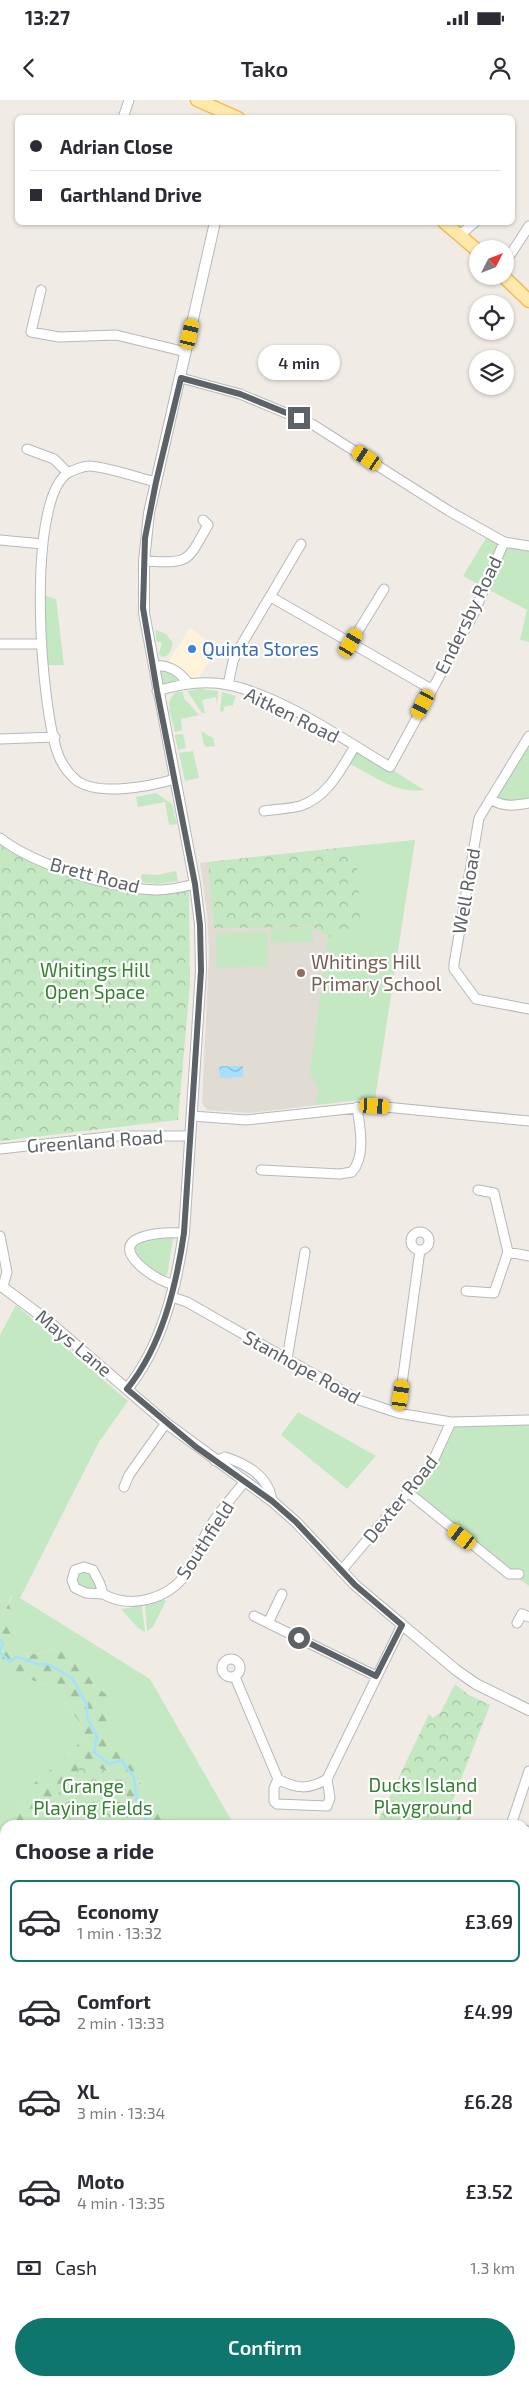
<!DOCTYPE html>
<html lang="en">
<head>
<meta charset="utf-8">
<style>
	:root { --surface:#fff; --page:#f7f7f7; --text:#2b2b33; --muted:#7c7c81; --line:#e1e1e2; --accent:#0f766e }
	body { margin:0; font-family:"Exo 2",sans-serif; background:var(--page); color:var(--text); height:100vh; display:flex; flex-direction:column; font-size:19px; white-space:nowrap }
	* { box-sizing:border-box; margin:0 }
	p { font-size:16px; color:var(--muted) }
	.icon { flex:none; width:28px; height:28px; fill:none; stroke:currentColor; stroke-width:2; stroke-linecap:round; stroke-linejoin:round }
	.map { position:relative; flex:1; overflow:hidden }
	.drawer { position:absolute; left:0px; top:1720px; width:530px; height:566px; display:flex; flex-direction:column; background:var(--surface); border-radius:15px 15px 0 0; box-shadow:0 1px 4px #0004 }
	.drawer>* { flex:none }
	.top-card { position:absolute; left:15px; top:15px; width:500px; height:110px; border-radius:8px; box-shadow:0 1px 4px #0004; display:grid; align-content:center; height:110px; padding:0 15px; background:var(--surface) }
	.needle { width:32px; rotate:48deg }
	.controls { position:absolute; left:469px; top:140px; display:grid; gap:10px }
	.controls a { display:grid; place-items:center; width:45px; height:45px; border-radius:50%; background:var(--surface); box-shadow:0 1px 4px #0004; font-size:25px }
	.end { position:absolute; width:22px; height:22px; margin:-11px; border:6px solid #5d6266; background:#fff; box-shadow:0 0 0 2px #fff }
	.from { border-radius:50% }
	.bubble { position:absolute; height:35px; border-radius:18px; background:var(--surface); box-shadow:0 1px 4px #0004; font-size:16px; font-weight:600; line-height:35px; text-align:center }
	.car { position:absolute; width:15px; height:30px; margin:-15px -8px; border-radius:6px; box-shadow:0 0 4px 1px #0007; background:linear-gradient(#f5c518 24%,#345 0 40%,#f5c518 0 76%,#345 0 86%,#f5c518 0) }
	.top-card b { display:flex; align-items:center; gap:18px; height:48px; font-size:19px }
	.top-card b+b { border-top:1px solid var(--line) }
	.top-card i { width:12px; height:12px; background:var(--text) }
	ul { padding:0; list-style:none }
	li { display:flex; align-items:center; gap:15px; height:82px; margin:0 10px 8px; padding:0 5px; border:2px solid transparent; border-radius:8px }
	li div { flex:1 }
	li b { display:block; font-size:19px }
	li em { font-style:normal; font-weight:600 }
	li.selected { border-color:var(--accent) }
	li>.icon { width:45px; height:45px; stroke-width:1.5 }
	h2 { padding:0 15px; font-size:22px; line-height:60px }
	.pay { display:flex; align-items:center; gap:12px; height:55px; padding:0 15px; font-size:19px }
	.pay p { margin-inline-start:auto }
	.cta { display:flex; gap:10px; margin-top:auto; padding:10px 15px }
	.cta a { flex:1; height:58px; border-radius:30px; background:var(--accent); color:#fff; font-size:20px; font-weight:600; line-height:58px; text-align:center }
	.status { display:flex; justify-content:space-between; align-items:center; height:35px; padding:0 25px; background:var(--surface); direction:ltr }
	.status svg { height:14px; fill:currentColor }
	header { display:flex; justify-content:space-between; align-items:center; height:65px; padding:0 15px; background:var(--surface); font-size:22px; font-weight:600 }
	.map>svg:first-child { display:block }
	.commercial { fill:#fff3db }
	.education { fill:#e0dbd3 }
	.green { fill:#c4e8c1 }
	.forest { fill:url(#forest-firs) }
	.park { fill:url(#park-crowns) }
	.water { fill:url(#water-waves) }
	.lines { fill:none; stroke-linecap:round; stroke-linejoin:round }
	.stream { stroke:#a6e0ff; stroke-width:2.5 }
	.minor-casing { stroke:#b6b8bc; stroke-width:11 }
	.tertiary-casing { stroke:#b6b8bc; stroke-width:12 }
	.primary-casing { stroke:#f6bb57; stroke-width:15 }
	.minor { stroke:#fff; stroke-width:9 }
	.tertiary { stroke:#fff; stroke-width:10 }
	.primary { stroke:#ffeaab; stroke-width:12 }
	.route { stroke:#5d6266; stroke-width:6 }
	.shop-dot { fill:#3f7fe0; stroke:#fff; stroke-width:2 }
	.education-dot { fill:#8d6e63; stroke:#fff; stroke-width:2 }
	.labels { text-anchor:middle; stroke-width:4.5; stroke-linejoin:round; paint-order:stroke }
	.street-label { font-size:19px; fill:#5d6266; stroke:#fff }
	.shop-label { font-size:19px; fill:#366cbe; stroke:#fff; text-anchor:start }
	.education-label { font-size:19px; fill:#785e54; stroke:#fff; text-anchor:start }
	.park-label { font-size:19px; fill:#348230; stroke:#fff }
</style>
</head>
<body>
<div class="status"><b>13:27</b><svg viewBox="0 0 49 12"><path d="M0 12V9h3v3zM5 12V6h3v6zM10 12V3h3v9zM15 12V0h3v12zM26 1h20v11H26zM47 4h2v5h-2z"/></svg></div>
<header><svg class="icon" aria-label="back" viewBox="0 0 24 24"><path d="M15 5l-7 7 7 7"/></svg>Tako<svg class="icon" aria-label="person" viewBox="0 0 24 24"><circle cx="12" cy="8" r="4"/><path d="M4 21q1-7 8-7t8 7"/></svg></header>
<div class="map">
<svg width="529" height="2286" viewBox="0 0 529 2286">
	<defs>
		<pattern id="forest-firs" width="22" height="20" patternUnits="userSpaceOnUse" patternTransform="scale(1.25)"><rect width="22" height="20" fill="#c4e8c1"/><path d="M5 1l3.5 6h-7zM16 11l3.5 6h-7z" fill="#a2bfa1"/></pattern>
		<pattern id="park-crowns" width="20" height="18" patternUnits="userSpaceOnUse" patternTransform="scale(1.25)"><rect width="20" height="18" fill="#c4e8c1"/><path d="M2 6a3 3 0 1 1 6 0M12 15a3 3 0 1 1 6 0" fill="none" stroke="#a2bfa1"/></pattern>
		<pattern id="water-waves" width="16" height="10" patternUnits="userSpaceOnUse" patternTransform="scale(1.25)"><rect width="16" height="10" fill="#a6e0ff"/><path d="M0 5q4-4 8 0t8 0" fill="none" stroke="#8ab9d2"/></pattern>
	</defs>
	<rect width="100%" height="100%" fill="#f0ece5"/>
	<path class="commercial" d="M190,528L218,549L196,581L169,561Z"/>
	<path class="education" d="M415,740L375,998L250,1013L207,1010L202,1003L209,853L207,813L200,763Z"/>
	<path class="green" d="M489,433L529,445V542L520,540L527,510L463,476Z
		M40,494L56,499L64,565H43Z
		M156,530L166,534L173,543C171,550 170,556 162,557L159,554L162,543L156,541Z
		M154,566L179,571L188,583L159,591Z
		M200,589L218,591L217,606L216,597L202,600L205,613H202L187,591Z
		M177,592H183L184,598L199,615L181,619L182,630L175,632C172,618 163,600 177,592Z
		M222,592L236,596L232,607L231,605L224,607V611L220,612Z
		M201,631L213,638L215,646L207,647L204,645Z
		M183,634L186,648L178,650L175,635Z
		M529,645V699L519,702L498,699L497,694Z
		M355,646L424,690C393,694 371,673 345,662Z
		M193,651L199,678L185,681L179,653Z
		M156,693L172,704L177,724L169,725L165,702L138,707L136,697Z
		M415,740L375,998L315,1005L319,989L310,973L328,837L361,823L357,767L338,748Z
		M176,771L178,781L157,784L140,782L142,774L157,775Z
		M313,828V842L271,843V829Z
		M267,832L268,866L217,868L216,833Z
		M170,1136L173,1139L167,1175L160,1176L136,1156L133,1146L138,1141Z
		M16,1205L128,1301L99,1342L20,1498L150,1579L234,1725H173L158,1700L145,1691L129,1658L108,1645L106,1637V1594L95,1586L81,1563L57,1549L29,1555L6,1543L16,1518L12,1495L0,1520V1235Z
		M298,1312L376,1356L347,1389L281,1335Z
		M529,1320V1486L446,1425L409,1393L451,1322Z
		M84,1470L91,1473L97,1487L94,1490L82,1488L76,1483L79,1472Z
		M162,1499L166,1501L153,1527L147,1531L145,1505Z
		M142,1506L145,1532L138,1528L121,1509Z
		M0,1571L52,1586L78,1620L85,1640L78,1644L63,1660L36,1681L0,1732Z
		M525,1964L529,1965V1996L525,1994Z
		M529,2138V2233L525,2235V2140Z
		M5,2152V2204L0,2200V2161Z
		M529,2261V2286H486L494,2281H525V2264Z
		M100,2281H438L432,2286H102Z"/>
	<path class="forest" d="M13,1495L20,1498L16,1518L7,1543L29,1555L57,1549L66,1550L81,1563L95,1586L106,1594L108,1598L106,1637L108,1645L135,1661L139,1675L128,1680L91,1665H82L30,1725H5V1782L0,1793V1732L5,1725L36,1681L63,1660L78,1644L85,1640L78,1620L52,1586L0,1571V1520Z
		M140,1682L145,1691L158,1700L173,1725H137L127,1704L126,1691Z
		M464,1709L458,1725H443L450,1710Z
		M5,2036V2151L0,2161V2037Z
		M529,2087V2138L525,2140V2095Z
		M0,2200L5,2204V2281H11L18,2286H0Z
		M529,2233V2261L525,2264V2235Z
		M34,2281H100L102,2286H31Z
		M438,2281H494L486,2286H435V2283Z"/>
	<path class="park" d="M0,738L15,749L89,777L157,790L189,785L190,884L178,1020L0,1041Z
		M338,748L357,767L361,824L328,837L313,827L214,828L208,762Z
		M455,1584L469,1595L490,1605L443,1725H376L429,1614L433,1618L441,1612Z
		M82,1665H91L128,1680L139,1675L140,1682L126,1691L127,1704L137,1725H30Z
		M5,1782V2036L0,2037V1793Z
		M525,2012L529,2014V2087L525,2095Z"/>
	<path class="water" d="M219,966H243V977L220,978Z"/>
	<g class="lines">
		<path class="stream" d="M0,1540L3,1544L0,1550
			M0,1552L9,1561L18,1557L37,1564H48L72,1578L87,1605V1617L97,1637L94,1652L109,1664L123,1660L124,1664L134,1677L138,1709L147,1720L156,1725
			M525,2001L529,2002"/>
		<g class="minor-casing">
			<path id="minor" d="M123,18L129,0
				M460,135L475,122
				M505,163L529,126
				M41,190L31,232L59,237L116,235L186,252
				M181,278L240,294L312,324L449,411L504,442L529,446
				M27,349L54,359L68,373
				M156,382C139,378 104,366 89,366C84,366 73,370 68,373C25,400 40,615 60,659C64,667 69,674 76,680C98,697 151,686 175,679
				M0,440L43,444
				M144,461C190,463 186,464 208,425L203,420
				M271,497L431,589
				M351,543L384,489
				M0,544H40
				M154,566C169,564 179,571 188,583
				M228,585L233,561L239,549L301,444
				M157,591C180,584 205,580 229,585C282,596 343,639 390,667L474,513L504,442
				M529,636L479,718L454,864V869L476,899L529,909
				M0,639L55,637
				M490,699C503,707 514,706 529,703
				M264,711C276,709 289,709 300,706C328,697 341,669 355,646
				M0,738C35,765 112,789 157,790C170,790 183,787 195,784
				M192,1016L246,1020L375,1006L529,1021
				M0,1049L116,1036H190
				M261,1070L340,1074L352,1072C366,1056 360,1027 357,1007
				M411 1141a9 9 0 1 1 18 0a9 9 0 1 1-18 0Z
				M0,1136L7,1172L3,1186
				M508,1152L529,1156
				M175,1185C162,1182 154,1177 144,1169C103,1135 160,1132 184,1133
				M466,1191L494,1193L508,1152L494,1093L478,1090
				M172,1197L187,1202L359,1300L398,1313L451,1322L529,1320
				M287,1259L305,1152
				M398,1313L420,1150
				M215,1361L225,1357C247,1364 269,1377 272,1401
				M124,1387L129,1375L166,1323
				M409,1393L509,1474H519
				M341,1471L432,1363L451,1322
				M103,1494L86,1493L75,1488L72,1480L75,1470L84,1467L93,1470L100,1484L103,1494C130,1509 167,1500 186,1474C195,1461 200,1444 208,1430C218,1412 233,1397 245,1381
				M282,1494L268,1523L376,1576
				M254,1516L268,1523
				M517,1523L522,1514L529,1517
				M222 1568a9 9 0 1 1 18 0a9 9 0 1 1-18 0Z
				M235,1577L278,1679L274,1688V1701L277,1704L327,1706L330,1698L327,1679L402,1525
				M278,1679C296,1689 309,1690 327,1679
				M511,1725L529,1671
				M525,1730L529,1732"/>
		</g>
		<g class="tertiary-casing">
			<path id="tertiary" d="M0,1185L48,1221L166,1323L272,1401L296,1422L355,1485L456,1570L476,1584L529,1610
				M127,1289C162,1246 176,1187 184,1133L201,871L200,825L195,784L144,513V461L149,413L215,122"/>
		</g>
		<g class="primary-casing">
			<path id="primary" d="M197,0L238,18
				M444,122L478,151
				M503,176L529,201"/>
		</g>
		<use href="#minor" class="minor"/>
		<use href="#tertiary" class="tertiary"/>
		<use href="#primary" class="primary"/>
	</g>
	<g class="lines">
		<path class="route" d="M299,318L240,294L181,278L156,382L145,438L143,508L157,591L195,784L200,825L201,871L184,1133C176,1187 162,1246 127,1289L196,1347L272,1401L296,1422L355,1485L402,1525L376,1576L299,1538"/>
	</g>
	<circle class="shop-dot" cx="192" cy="549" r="5"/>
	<circle class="education-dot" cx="301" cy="873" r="5"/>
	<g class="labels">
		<g class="street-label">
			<text transform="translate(468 515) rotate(-64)" y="7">Endersby Road</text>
			<text transform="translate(292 615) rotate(26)" y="7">Aitken Road</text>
			<text transform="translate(95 775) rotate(15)" y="7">Brett Road</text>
			<text transform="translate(466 791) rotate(-80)" y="7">Well Road</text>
			<text transform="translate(95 1041) rotate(-4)" y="7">Greenland Road</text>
			<text transform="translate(74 1243) rotate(40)" y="7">Mays Lane</text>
			<text transform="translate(302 1267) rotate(29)" y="7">Stanhope Road</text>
			<text transform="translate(400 1399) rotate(-51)" y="7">Dexter Road</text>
			<text transform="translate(205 1440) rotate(-57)" y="7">Southfield</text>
		</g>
		<g class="shop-label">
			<text x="202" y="556">Quinta Stores</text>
		</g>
		<g class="education-label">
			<text x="311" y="869">Whitings Hill<tspan x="311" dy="22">Primary School</tspan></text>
		</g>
		<g class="park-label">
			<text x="95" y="877">Whitings Hill<tspan x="95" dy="22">Open Space</tspan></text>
			<text x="423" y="1692">Ducks Island<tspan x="423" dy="22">Playground</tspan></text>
			<text x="93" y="1693">Grange<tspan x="93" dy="22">Playing Fields</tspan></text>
		</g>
	</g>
</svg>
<div class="controls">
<a><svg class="needle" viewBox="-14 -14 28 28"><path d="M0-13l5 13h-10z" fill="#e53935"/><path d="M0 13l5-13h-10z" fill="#7c7c81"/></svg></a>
<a><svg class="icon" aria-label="locate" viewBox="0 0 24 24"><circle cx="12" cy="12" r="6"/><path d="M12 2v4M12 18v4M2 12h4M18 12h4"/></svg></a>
<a><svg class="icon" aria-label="layers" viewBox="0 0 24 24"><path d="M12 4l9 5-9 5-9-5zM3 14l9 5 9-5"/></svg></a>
</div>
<i class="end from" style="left:299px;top:1538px"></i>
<i class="end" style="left:299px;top:318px"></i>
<div class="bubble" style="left:258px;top:245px;width:82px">4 min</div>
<i class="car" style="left:190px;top:234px;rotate:13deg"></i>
<i class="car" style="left:367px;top:358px;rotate:304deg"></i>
<i class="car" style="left:351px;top:543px;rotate:31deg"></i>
<i class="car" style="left:423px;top:604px;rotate:208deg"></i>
<i class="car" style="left:375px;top:1006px;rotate:93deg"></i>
<i class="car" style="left:401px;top:1295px;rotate:8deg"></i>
<i class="car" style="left:462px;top:1437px;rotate:308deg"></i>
<div class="top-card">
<b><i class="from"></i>Adrian Close</b>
<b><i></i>Garthland Drive</b>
</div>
<section class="drawer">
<h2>Choose a ride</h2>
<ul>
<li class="selected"><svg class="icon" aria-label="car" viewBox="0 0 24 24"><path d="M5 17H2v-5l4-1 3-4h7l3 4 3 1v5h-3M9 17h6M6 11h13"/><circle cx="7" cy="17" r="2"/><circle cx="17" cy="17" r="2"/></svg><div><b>Economy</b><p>1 min · 13:32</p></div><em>£3.69</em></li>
<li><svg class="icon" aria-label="car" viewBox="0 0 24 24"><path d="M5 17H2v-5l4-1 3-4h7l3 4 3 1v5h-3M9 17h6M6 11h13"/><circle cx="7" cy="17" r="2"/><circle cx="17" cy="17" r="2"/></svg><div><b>Comfort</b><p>2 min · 13:33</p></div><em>£4.99</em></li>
<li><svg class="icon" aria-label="car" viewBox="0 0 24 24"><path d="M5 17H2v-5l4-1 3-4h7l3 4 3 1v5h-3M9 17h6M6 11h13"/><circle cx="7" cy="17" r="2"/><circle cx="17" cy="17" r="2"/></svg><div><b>XL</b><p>3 min · 13:34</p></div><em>£6.28</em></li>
<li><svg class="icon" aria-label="car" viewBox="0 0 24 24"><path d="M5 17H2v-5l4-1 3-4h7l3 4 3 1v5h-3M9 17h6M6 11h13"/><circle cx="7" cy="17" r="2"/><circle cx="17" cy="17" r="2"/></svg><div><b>Moto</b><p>4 min · 13:35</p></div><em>£3.52</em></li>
</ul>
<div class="pay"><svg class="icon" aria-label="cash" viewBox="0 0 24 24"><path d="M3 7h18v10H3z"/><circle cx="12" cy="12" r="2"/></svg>Cash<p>1.3 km</p></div>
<div class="cta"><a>Confirm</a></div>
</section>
</div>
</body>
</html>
